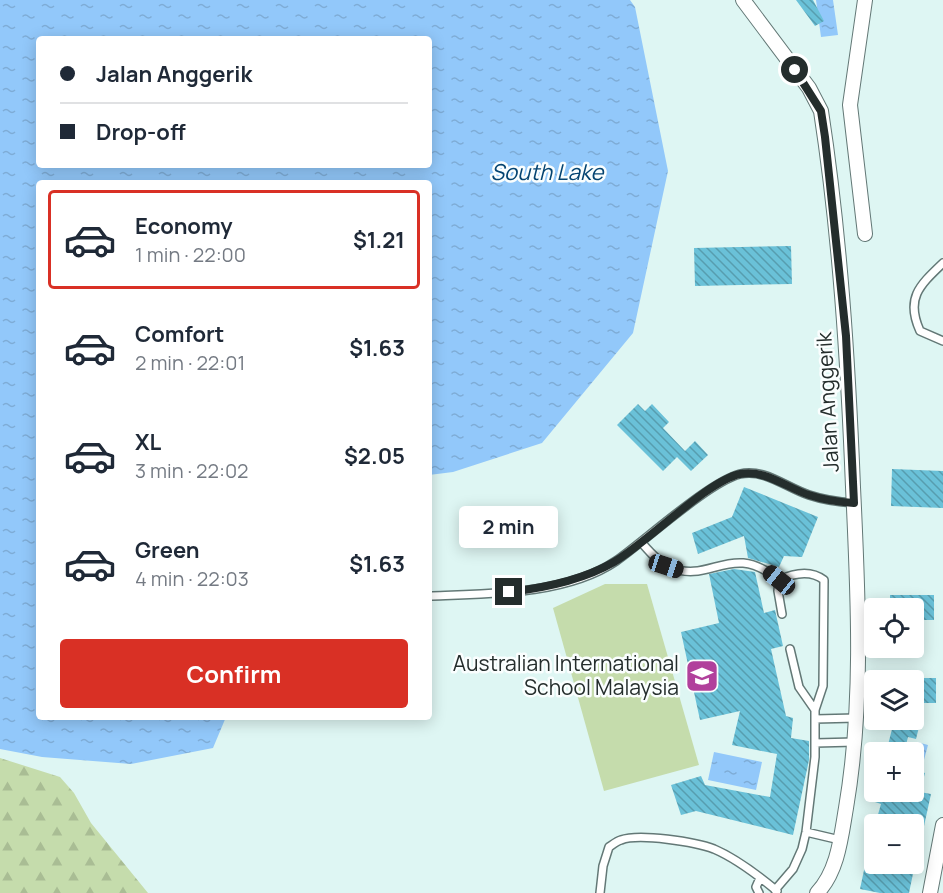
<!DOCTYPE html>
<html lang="en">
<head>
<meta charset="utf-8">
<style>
	:root { --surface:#fff; --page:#f6f6f7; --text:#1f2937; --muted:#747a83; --line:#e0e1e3; --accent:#d93025 }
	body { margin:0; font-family:Manrope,sans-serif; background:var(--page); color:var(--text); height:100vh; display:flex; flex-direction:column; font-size:22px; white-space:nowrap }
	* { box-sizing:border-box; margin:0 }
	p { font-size:20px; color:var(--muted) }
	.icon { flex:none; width:33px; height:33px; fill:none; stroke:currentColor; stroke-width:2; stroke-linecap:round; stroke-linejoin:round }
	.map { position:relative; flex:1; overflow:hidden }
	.details { position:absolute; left:36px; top:180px; width:396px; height:540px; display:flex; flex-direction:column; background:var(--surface); border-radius:6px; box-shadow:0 3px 15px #0003 }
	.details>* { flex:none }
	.hud { position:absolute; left:36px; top:36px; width:396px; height:132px; border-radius:6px; box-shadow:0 3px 15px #0003; display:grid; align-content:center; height:132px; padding:0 24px; background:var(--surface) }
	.buttons { position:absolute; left:864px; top:598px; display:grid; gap:12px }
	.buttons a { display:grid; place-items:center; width:60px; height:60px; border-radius:6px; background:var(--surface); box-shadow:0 3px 15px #0003; font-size:30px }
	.end { position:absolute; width:27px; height:27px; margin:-14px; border:8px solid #242d2c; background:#fff; box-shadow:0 0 0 3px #fff }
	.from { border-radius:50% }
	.bubble { position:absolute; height:42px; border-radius:6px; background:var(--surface); box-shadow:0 3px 15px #0003; font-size:20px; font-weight:700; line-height:42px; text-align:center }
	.car { position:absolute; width:18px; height:36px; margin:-18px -9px; border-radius:8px; box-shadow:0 0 4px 2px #0007; background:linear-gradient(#222 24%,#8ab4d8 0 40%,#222 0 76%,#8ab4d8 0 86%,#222 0) }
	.hud b { display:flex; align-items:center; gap:21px; height:57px; font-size:22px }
	.hud b+b { border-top:2px solid var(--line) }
	.hud i { width:15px; height:15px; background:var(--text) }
	ul { padding:10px 0 0; list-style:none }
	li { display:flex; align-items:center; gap:18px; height:99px; margin:0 12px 9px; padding:0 12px; border:3px solid transparent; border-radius:6px }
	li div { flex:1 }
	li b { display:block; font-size:22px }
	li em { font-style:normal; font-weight:700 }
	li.on { border-color:var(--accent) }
	li>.icon { width:54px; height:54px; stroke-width:1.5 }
	.cta { display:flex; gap:12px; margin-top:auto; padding:12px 24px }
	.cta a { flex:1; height:69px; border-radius:6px; background:var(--accent); color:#fff; font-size:24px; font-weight:700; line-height:69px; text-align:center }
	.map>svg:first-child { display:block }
	.grass { fill:#c5dcac }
	.forest { fill:url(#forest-firs) }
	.water { fill:url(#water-ripples); fill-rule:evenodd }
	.building { fill:url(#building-back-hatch) }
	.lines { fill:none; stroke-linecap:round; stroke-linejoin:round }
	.service-casing { stroke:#637876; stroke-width:10 }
	.minor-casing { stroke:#637876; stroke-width:16 }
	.service { stroke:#fff; stroke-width:7 }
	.minor { stroke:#fff; stroke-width:14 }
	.route { stroke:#242d2c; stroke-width:8 }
	.labels { text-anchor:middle; stroke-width:5; stroke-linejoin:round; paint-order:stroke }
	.street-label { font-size:21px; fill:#242d2c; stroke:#fafefe }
	.poi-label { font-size:21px; fill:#242d2c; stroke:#fafefe; text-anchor:end }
	.water-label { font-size:22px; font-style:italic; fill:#044471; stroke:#fafefe }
</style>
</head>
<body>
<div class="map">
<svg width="943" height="893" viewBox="0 0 943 893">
	<defs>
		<pattern id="forest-firs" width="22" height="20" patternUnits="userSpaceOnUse" patternTransform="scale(1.5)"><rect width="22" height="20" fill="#c5dcac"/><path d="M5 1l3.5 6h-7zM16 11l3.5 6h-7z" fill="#a9bd94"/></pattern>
		<pattern id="water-ripples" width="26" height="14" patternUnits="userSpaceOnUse" patternTransform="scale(1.5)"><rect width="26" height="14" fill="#92c8fa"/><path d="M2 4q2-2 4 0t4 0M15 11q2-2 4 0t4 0" fill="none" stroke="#7eacd6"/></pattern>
		<pattern id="building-back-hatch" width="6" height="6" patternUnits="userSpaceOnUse" patternTransform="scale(1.5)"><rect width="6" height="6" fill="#6ac1d8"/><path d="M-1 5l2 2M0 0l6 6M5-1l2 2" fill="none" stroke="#579daf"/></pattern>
	</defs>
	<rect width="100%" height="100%" fill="#def6f3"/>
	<path class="grass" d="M605,584H647L699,765L604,791L553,608Z"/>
	<path class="forest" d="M0,758L60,777L74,793L91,823L148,893H0Z"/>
	<path class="water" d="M0,0H630L635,7L668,171L633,333L542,443L453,472L429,475V183H39V717H226L213,748L131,764L42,757L0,749ZM39,39H429V165H39Z
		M816,0H833L838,35L821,37Z
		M917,742L928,745L921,771L914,769Z
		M714,752L762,762L756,790L708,780Z"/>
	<path class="building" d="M796,0H813L824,21L815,26Z
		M791,246L792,284L695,286L694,248Z
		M638,404L645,411L652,404L669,422L663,428L685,451L695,441L708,455L691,471L677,457L663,471L617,425Z
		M892,469L943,471V508L891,506Z
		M744,487L818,517L802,557L784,556L779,567L748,558L744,536L698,554L692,533L732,517Z
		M734,569L755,572L764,613L775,610L783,646L771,649L786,716L793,718L791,738L809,741V760L793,835L696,811L681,815L671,785L701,776L705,785L770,797L777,754L732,745L740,711L700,720L681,632L719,623L709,574Z
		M890,595H934V620H914V609H890Z
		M914,678H936V703H914Z
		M894,721L919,727L916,739L908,737L904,753H886Z
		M914,770L925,773L920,792L931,794L917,858H914V825H875L881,804L875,802L878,792H914Z
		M870,842H874V864H915L909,893H880L860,889Z"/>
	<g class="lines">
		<g class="service-casing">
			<path id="service" d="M943,263C920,285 905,298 920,331L943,341
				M641,542C649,551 658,562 669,567C712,585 730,540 779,580
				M429,596C487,594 566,595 616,561C646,540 709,482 740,474C764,468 787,488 809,495C824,500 838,502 854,503
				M790,649L799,687L815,710
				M815,719L856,718
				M815,743L855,742
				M806,832L840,840
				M775,890L793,869L802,849L806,832L815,757V710L823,686L824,580C811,570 794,573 779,580L778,591L782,614
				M600,893L603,866L609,847C612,845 617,841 621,840C639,833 696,842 714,849C735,858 759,876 777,891
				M759,893L756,887L760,878"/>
		</g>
		<g class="minor-casing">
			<path id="minor" d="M743,0L809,88L821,111C840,235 848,361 853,487C858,594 864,702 846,808C841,837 838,871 817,893
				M865,0L850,105L865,234
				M930,893L943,825"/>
		</g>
		<use href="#service" class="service"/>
		<use href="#minor" class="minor"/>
	</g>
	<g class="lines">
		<path class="route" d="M509,592C544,588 583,580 614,562C647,543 707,481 740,474C765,469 787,488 809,495C824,500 838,502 854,503L846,336L825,137L821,111L795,70"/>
	</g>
	<defs>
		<g id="school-square" transform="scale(1.725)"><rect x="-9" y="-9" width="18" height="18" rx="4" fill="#b1409c" stroke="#fafefe"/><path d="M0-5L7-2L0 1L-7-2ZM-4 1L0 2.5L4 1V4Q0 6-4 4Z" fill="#fff"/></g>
	</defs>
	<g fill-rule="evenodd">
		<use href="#school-square" x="702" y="676"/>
	</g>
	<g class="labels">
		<g class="street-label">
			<text transform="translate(828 402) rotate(-93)" y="7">Jalan Anggerik</text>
		</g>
		<g class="poi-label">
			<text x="679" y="671">Australian International<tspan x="679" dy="24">School Malaysia</tspan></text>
		</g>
		<g class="water-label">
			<text x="547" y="180">South Lake</text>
		</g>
	</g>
</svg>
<div class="buttons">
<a><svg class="icon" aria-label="locate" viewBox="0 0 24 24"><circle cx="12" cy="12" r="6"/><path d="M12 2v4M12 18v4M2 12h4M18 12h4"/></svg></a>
<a><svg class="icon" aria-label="layers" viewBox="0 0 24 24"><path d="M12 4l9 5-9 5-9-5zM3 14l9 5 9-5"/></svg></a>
<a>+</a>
<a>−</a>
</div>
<i class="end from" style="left:795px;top:70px"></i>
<i class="end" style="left:509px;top:592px"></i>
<div class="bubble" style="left:459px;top:506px;width:99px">2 min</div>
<i class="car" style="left:666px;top:566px;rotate:108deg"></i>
<i class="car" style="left:779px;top:580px;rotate:309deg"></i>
<div class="hud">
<b><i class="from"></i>Jalan Anggerik</b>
<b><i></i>Drop-off</b>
</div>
<section class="details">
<ul>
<li class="on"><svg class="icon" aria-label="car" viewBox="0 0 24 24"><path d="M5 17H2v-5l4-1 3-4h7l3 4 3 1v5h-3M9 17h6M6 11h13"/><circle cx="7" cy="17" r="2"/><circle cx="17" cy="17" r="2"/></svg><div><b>Economy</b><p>1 min · 22:00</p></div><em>$1.21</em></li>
<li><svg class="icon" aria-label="car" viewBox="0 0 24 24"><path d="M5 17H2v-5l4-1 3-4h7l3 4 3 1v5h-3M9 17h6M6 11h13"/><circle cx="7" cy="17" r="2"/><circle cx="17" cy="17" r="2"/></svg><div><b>Comfort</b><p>2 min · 22:01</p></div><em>$1.63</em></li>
<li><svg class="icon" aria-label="car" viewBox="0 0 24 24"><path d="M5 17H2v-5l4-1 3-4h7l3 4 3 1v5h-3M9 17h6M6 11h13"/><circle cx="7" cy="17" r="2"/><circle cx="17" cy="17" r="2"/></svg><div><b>XL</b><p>3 min · 22:02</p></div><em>$2.05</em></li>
<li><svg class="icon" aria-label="car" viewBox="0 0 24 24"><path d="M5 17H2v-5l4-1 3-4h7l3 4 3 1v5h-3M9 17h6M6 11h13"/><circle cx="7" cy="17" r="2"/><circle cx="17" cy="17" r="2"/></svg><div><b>Green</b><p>4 min · 22:03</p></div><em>$1.63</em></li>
</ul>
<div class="cta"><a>Confirm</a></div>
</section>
</div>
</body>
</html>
